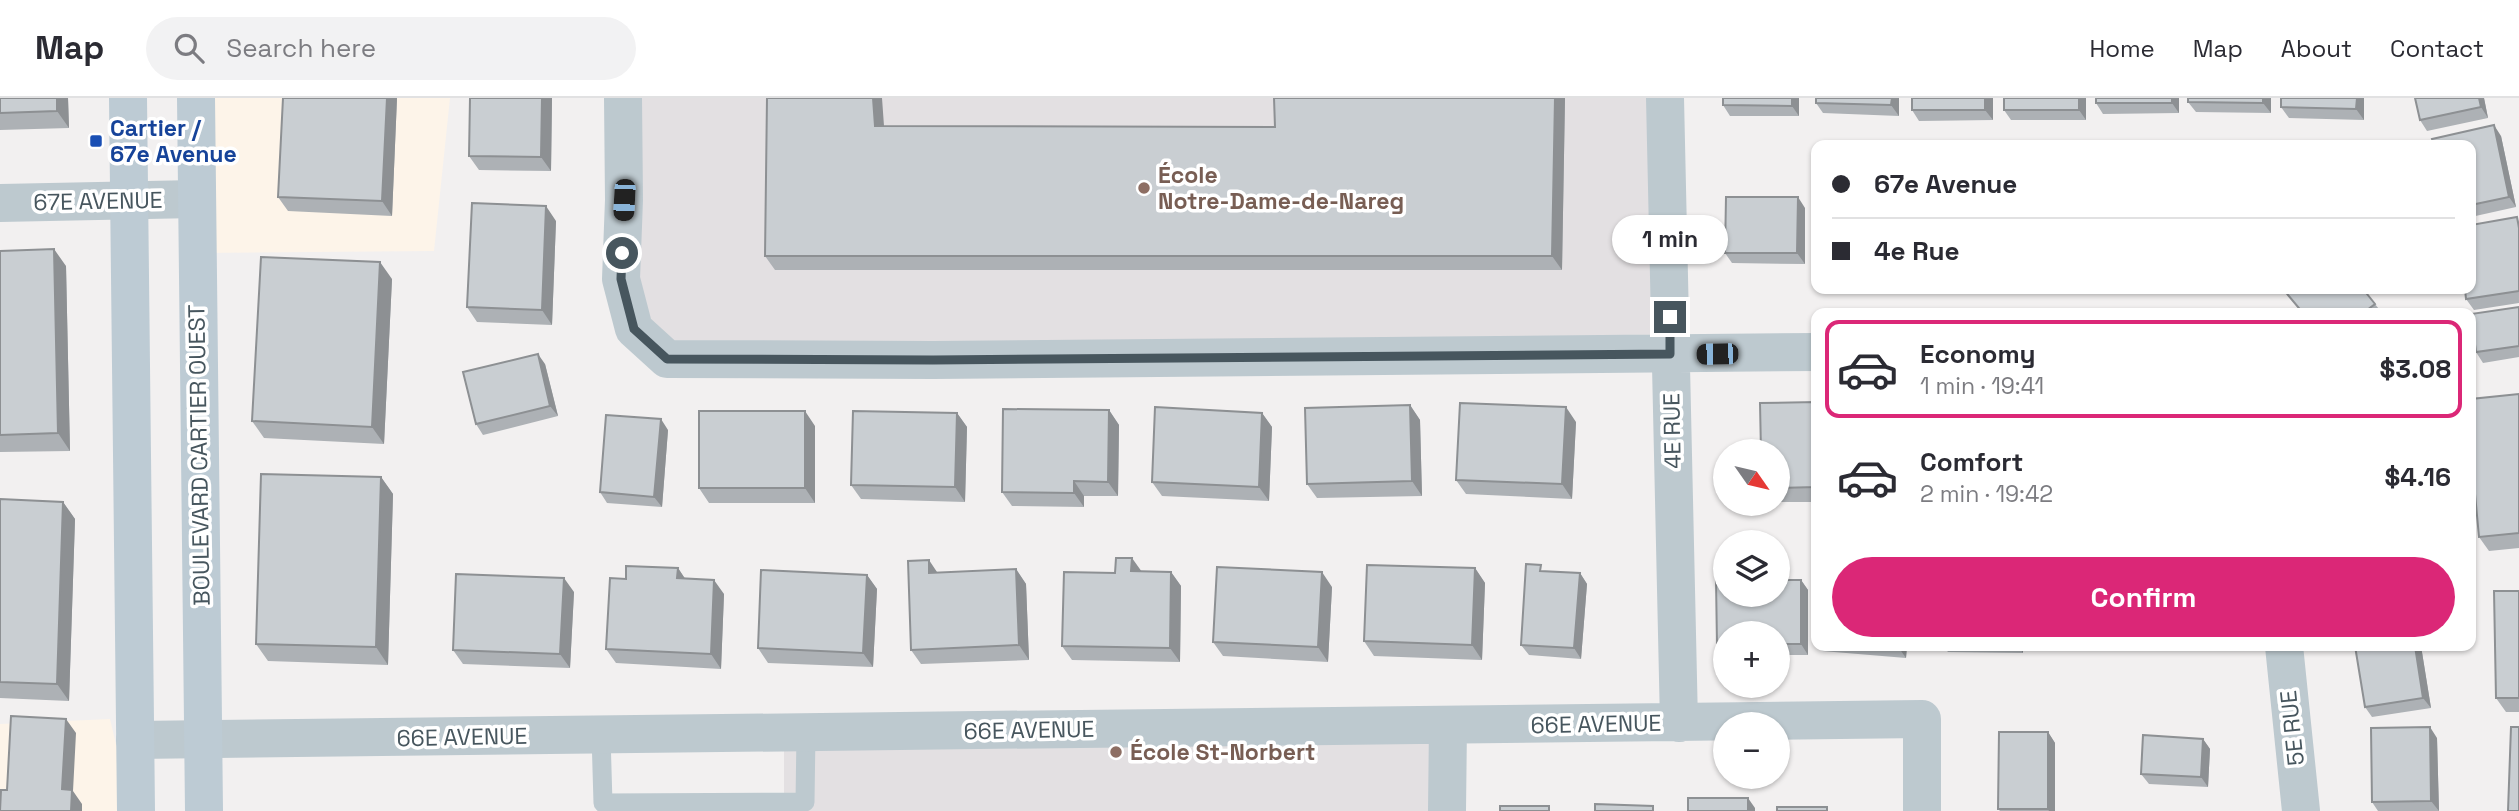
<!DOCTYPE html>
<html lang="en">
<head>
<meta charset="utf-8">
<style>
	:root { --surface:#fff; --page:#f2f2f3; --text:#2b2b33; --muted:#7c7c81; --line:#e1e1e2; --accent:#db2777 }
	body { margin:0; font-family:"Space Grotesk",sans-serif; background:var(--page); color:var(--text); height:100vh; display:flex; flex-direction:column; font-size:26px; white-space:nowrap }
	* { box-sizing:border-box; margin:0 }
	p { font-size:23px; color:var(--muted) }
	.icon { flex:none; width:38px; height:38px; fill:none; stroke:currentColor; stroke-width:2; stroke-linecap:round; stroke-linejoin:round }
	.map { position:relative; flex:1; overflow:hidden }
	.panel { position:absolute; left:1811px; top:210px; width:665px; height:343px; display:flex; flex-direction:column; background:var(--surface); border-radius:14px; box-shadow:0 2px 5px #0004 }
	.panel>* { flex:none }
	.top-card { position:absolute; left:1811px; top:42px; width:665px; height:154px; border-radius:14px; box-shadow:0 2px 5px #0004; display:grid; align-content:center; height:154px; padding:0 21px; background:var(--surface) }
	.needle { width:46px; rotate:124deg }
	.controls { position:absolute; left:1713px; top:341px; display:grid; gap:14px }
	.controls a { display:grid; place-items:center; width:77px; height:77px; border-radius:50%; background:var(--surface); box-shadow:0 2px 5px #0004; font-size:35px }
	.end { position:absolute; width:32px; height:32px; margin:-16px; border:9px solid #47565e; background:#fff; box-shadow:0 0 0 4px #fff }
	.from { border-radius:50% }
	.bubble { position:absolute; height:49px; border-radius:24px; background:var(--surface); box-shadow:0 2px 5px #0004; font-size:23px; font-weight:800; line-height:49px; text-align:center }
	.car { position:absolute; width:21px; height:42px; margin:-21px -10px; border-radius:9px; box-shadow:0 0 5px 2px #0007; background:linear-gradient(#222 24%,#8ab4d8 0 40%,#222 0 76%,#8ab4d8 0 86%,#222 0) }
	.top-card b { display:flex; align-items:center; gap:24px; height:66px; font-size:26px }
	.top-card b+b { border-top:2px solid var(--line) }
	.top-card i { width:18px; height:18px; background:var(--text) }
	ul { padding:12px 0 0; list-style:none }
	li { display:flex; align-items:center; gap:21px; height:98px; margin:0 14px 10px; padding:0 7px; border:4px solid transparent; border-radius:14px }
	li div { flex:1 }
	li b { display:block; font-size:26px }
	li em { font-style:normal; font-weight:800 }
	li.current { border-color:var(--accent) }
	li>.icon { width:63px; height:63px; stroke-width:1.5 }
	.button { display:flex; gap:14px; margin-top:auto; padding:14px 21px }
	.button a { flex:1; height:80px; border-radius:42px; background:var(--accent); color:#fff; font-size:28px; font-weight:800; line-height:80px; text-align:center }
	header { display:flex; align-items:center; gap:42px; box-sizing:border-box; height:98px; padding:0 35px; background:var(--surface); border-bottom:2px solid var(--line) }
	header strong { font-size:33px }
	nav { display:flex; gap:38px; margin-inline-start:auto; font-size:24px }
	.search { width:490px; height:63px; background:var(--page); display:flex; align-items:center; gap:18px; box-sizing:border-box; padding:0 24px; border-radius:38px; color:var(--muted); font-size:26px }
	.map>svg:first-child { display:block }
	.commercial { fill:#fdf4e9 }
	.education { fill:#e3e0e2 }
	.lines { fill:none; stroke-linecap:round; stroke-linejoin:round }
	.lane { stroke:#bdc9cf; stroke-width:19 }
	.street { stroke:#bdc9cf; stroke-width:38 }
	.secondary { stroke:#bdcbd4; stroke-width:38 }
	.wall { fill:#adb1b5 }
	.shaded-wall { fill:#8d9093 }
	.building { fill:#c9ced2; stroke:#8d9093; stroke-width:2 }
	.route { stroke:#47565e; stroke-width:9 }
	.transit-dot { fill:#1a4fb4; stroke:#fff; stroke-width:2.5 }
	.education-dot { fill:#8d6e63; stroke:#fff; stroke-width:2.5 }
	.labels { text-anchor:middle; stroke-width:7; stroke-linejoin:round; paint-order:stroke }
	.transit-label { font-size:23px; font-weight:bold; fill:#164399; stroke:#fff; text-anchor:start }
	.education-label { font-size:23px; font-weight:bold; fill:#785e54; stroke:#fff; text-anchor:start }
	.street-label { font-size:23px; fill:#47565e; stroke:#fff }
</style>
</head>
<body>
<header>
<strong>Map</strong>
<div class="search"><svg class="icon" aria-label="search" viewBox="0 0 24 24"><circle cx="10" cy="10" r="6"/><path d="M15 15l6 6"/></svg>Search here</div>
<nav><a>Home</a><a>Map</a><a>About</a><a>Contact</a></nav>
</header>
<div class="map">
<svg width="2519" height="713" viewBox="0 0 2519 713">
	<rect width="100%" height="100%" fill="#f2f0f0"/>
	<path class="commercial" d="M196,0H450L434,153L196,155Z
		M110,621L120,663L121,713H0V626Z"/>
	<path class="education" d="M621,0H1665L1670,256L667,261L634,231Z
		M1448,627L1447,713H784V635Z"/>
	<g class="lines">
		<path class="lane" d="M601,637L603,705L805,704L806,635"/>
		<path class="street" d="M623,0L624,102L621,181L634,231L667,261L933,262L1816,254
			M1665,0L1679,625
			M0,105L196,101
			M2284,548L2301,713
			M135,642L1922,621V713
			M1447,713L1448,627"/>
		<path class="secondary" d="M128,0L136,713
			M196,0L204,713"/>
	</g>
	<path class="wall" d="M0,0H68L69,30L0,32Z
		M397,0L392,118L288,113L278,99Z
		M552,0L551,73L479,72L469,58Z
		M1565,0L1562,172H775L765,158L884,28L1275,29Z
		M1799,0V18H1730L1723,7Z
		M1816,0H1899V18L1823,15L1816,5Z
		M1993,0V22L1919,23L1912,12Z
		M2086,0V22H2011L2004,12Z
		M2179,0V15L2103,16L2096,5Z
		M2271,0V15L2196,14L2188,4Z
		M2364,0V22L2289,20L2281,9Z
		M2415,0H2484L2488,20L2427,33L2420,22Z
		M2501,38L2516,109L2471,119V47Z
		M1805,110V166L1732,165L1725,155Z
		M2519,122V205L2474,212L2466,201Z
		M556,123L552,227L477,224L467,209Z
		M0,153L66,168L70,353L0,354Z
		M392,181L384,346L264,340L252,323Z
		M2283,191L2375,206L2382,215H2302Z
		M2519,209V259L2483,265L2476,254Z
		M545,266L558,318L483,337L476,326Z
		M2519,296V450L2489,453L2479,439Z
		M1816,304V404H1778V354Z
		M1410,307L1420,322L1422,398L1317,400L1307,386Z
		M1109,312L1119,327L1118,398H1084V409L1012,408L1002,394Z
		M957,315L967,329L965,404L861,401L851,387Z
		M1262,315L1272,329L1269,403L1162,398L1152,384Z
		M1576,324L1572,401L1466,396L1456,382Z
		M815,328V405H709L699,390Z
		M668,332L662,409L607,405L600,394Z
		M381,379L393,396L388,567L268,563L256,546Z
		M0,401L63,404L75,421L69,603L0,600Z
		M678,470L685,481L724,496L721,571L616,565L606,551L626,481Z
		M1475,470L1485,485L1482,562L1374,558L1364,543Z
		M1016,471L1026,486L1029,562L921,566L911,552L937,475Z
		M1141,473L1171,474L1181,488L1180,564L1072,562L1062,548L1115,475Z
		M1580,475L1587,486L1581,561L1529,557L1521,547Z
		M867,477L877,491L873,569L768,565L758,550Z
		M1716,482H1726V497H1778V482H1801L1808,492V557H1778V536H1726V557H1724L1717,547Z
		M1332,489L1328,564L1223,558L1213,544Z
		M2519,493V614H2506L2496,600Z
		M574,494L570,570L463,566L453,552Z
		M1819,548H1907L1906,560L1822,553Z
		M1943,548H2023V555L1948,554Z
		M2421,548L2431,610L2372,619L2365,609Z
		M2048,634L2055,645V713H2000L1998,711Z
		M2437,640L2439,713H2378L2372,704Z
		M2203,641L2210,651L2208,689L2149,686L2141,676Z"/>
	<path class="shaded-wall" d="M57,0H68L69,30L57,13Z
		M387,0H397L392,118L382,103Z
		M542,0H552L551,73L541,59Z
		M873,0H882L885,42L875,28Z
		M1555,0H1565L1562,172L1552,158Z
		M1792,0H1799V18L1792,8Z
		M1892,0H1899V18L1891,7Z
		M1985,0H1993V22L1985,12Z
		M2079,0H2086V22L2079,12Z
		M2172,0H2179V15L2172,5Z
		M2263,0H2271V15L2263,5Z
		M2357,0H2364V22L2356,11Z
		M2479,0H2484L2488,20L2481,9Z
		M2494,27L2501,38L2516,109L2509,99Z
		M1798,99L1805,110V166L1797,155Z
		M546,108L556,123L552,227L542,212Z
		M54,151L66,168L70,353L58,335Z
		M380,164L392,181L384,346L372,329Z
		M538,256L545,266L558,318L550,308Z
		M1410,307L1420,322L1422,398L1412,383Z
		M1566,309L1576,324L1572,401L1562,386Z
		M1109,312L1119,327L1118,398L1108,384Z
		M805,313L815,328V405L805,390Z
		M957,315L967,329L965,404L955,389Z
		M1262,315L1272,329L1269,403L1259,389Z
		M661,321L668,332L662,409L654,399Z
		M381,379L393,396L388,567L376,549Z
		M1074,383L1084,398V409L1074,395Z
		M63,404L75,421L69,603L57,586Z
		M1132,460L1142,474L1131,473Z
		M929,462L939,477L929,475Z
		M678,470L688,485L677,480Z
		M1475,470L1485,485L1482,562L1472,547Z
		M1016,471L1026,486L1029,562L1019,547Z
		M1171,474L1181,488L1180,564L1170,550Z
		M1322,474L1332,489L1328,564L1318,549Z
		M1580,475L1587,486L1581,561L1574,550Z
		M867,477L877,491L873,569L863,555Z
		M564,480L574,494L570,570L560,556Z
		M714,482L724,496L721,571L711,556Z
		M1801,482L1808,492V557L1801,546Z
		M1899,548H1907L1906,560L1899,550Z
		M2018,548H2023V555Z
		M2415,548H2421L2431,610L2423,600Z
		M66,621L76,635L73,693L82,706V713H71L62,691Z
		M2430,629L2437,640L2439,713L2431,703Z
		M2048,634L2055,645V713H2049L2048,711Z
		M2203,641L2210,651L2208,689L2201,679Z
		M1748,700L1755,710V713H1748Z"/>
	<path class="building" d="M0,0H57V13L0,15Z
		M283,0H387L382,103L278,99Z
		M470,0H542L541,59L469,58Z
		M767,0H873L875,28L1275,29L1274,0H1555L1552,158H765Z
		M1723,0H1792V8L1723,7Z
		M1816,0H1892L1891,7L1816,5Z
		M1912,0H1985V12H1912Z
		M2004,0H2079V12H2004Z
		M2096,0H2172V5H2096Z
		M2188,0H2263V5L2188,4Z
		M2281,0H2357L2356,11L2281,9Z
		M2415,0H2479L2481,9L2420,22Z
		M2494,27L2509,99L2471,107V47H2434L2432,41Z
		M1726,99H1798L1797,155H1725Z
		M472,105L546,108L542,212L467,209Z
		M2517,119L2519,130V193L2466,201L2465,191H2471V127Z
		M54,151L58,335L0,337V153Z
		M261,159L380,164L372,329L252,323Z
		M2283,191H2363L2375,206L2363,215H2303Z
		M2519,209V248L2476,254L2471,216Z
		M538,256L550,308L476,326L463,274Z
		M2519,296V435L2479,439L2471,353V301Z
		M1816,304V389L1778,390V354H1761L1760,305Z
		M1460,305L1566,309L1562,386L1456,382Z
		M1410,307L1412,383L1307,386L1305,310Z
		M1155,309L1262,315L1259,389L1152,384Z
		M1003,311L1109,312L1108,384L1074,383V395L1002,394Z
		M699,313H805V390H699Z
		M853,313L957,315L955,389L851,387Z
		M606,317L661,321L654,399L600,394Z
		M261,376L381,379L376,549L256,546Z
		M0,401L63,404L57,586L0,584Z
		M1116,460H1132L1131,473L1171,474L1170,550L1062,548L1064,474L1115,475Z
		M929,462V475L1016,471L1019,547L911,552L908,463Z
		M1526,466L1541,467L1540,473L1580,475L1574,550L1521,547Z
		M1367,467L1475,470L1472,547L1364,543Z
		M626,468L678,470L677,480L714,482L711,556L606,551L610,480L626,481Z
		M1217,469L1322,474L1318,549L1213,544Z
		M761,472L867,477L863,555L758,550Z
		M456,476L564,480L560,556L453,552Z
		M1716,482H1726V497H1778V482H1801V546H1778V536H1726V547H1717Z
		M2494,493H2519V600H2496Z
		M1874,548H1899V550Z
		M2355,548H2415L2423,600L2365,609Z
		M11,618L66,621L62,691L72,692L71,713H0L1,692H7Z
		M2430,629L2431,703L2372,704L2371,630Z
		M2511,629H2519V713H2508Z
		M1999,634H2048V711H1998Z
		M2143,637L2203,641L2201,679L2141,676Z
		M1688,700H1748V713H1688Z
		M1595,706L1653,708V713H1595Z
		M1500,708H1549V713H1500Z
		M1777,709H1827V713H1777Z"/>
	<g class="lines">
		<path class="route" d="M622,155L621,181L634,231L667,261L933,262L1670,256V219"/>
	</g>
	<rect class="transit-dot" x="89" y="36" width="14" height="14" rx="3.5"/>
	<g class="education-dot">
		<circle cx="1144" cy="90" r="7"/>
		<circle cx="1116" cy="654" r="7"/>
	</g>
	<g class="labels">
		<g class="transit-label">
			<text x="110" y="38">Cartier /<tspan x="110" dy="26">67e Avenue</tspan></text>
		</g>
		<g class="education-label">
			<text x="1158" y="85">École<tspan x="1158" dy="26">Notre-Dame-de-Nareg</tspan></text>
			<text x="1130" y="662">École St-Norbert</text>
		</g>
		<g class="street-label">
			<text transform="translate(98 103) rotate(-1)" y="8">67E AVENUE</text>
			<text transform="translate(1672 333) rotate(-91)" y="8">4E RUE</text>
			<text transform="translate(199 357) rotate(-91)" y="8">BOULEVARD CARTIER OUEST</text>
			<text transform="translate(1596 626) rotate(-1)" y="8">66E AVENUE</text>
			<text transform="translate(2292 630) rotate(-96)" y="8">5E RUE</text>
			<text transform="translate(1029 632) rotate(-1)" y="8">66E AVENUE</text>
			<text transform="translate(462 639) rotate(-1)" y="8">66E AVENUE</text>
		</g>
	</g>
</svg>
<div class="controls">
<a><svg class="needle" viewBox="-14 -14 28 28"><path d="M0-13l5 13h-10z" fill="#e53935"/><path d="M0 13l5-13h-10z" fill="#7c7c81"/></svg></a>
<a><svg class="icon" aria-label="layers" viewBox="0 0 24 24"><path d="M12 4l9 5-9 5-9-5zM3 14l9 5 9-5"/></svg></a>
<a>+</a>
<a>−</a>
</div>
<i class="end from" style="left:622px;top:155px"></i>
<i class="end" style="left:1670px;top:219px"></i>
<div class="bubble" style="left:1612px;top:117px;width:116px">1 min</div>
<i class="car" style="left:624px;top:102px;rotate:183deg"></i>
<i class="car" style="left:1717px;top:256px;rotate:269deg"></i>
<div class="top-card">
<b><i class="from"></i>67e Avenue</b>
<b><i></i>4e Rue</b>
</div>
<section class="panel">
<ul>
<li class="current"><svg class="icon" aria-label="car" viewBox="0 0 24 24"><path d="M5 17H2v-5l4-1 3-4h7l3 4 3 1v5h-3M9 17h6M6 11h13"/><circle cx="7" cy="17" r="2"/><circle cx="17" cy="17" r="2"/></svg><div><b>Economy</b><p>1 min · 19:41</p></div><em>$3.08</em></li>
<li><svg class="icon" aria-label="car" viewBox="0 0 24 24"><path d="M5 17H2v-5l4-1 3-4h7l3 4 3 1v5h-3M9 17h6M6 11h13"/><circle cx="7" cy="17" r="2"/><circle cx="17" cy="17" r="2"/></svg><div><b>Comfort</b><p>2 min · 19:42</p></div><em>$4.16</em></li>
</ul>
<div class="button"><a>Confirm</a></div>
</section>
</div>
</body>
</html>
